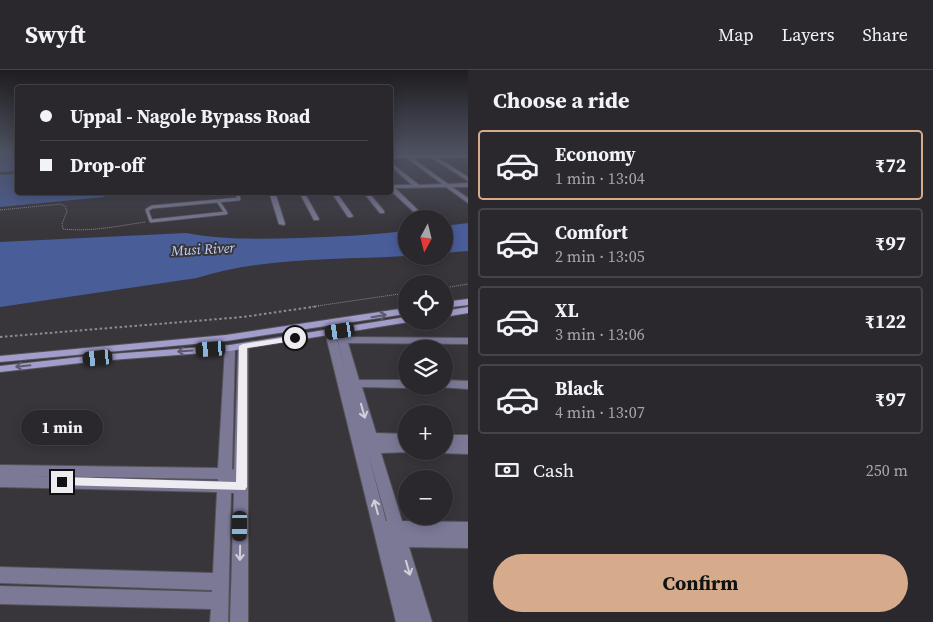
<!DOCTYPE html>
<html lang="en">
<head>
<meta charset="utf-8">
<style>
	:root { --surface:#2a282c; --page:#323034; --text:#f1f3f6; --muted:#a5a6a9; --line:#464448; --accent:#d6ab8b }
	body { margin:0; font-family:"Source Serif 4",serif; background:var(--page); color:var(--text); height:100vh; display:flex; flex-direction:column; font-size:19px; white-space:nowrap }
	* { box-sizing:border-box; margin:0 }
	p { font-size:16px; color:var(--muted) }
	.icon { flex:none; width:28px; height:28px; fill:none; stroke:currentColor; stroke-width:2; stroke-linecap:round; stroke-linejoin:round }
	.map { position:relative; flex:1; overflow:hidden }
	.details { display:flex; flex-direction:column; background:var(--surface); width:465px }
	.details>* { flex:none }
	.guide { position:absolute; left:15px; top:15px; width:378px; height:110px; border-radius:5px; box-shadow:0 2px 12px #0003,0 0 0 1px var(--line); display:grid; align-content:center; height:110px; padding:0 25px; background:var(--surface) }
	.needle { width:32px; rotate:187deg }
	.buttons { position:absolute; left:398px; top:140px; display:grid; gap:10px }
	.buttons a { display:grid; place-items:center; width:55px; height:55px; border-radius:50%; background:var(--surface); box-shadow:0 2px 12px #0003,0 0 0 1px var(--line); font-size:25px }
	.end { position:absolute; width:22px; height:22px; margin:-11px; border:6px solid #efecf1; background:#111; box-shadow:0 0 0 2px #111 }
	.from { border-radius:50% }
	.bubble { position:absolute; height:35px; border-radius:18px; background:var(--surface); box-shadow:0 2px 12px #0003,0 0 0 1px var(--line); font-size:16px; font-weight:700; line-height:35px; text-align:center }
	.car { position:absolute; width:15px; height:30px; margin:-15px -8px; border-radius:6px; box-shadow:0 0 4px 1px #0007; background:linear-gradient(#222 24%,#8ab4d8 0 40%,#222 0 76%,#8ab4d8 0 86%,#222 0) }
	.guide b { display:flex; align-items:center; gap:18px; height:48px; font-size:19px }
	.guide b+b { border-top:1px solid var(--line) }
	.guide i { width:12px; height:12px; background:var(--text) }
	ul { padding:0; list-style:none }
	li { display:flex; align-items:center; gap:15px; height:70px; margin:0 10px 8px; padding:0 15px; border:2px solid var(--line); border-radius:5px }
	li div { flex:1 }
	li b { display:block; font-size:19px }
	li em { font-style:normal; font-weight:700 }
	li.current { border-color:var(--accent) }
	li>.icon { width:45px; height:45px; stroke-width:1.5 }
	h2 { padding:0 25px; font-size:22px; line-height:60px }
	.pay { display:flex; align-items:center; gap:12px; height:55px; padding:0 25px; font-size:19px }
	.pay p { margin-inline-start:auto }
	.button { display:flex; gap:10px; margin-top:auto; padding:10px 25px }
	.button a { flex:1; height:58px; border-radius:30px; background:var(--accent); color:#111; font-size:20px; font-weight:700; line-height:58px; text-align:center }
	header { display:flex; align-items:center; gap:30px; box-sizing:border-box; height:70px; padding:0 25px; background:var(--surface); border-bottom:1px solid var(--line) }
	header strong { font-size:24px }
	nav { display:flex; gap:28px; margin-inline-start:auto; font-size:18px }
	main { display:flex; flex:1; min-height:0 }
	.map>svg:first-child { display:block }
	.water { fill:#495d99 }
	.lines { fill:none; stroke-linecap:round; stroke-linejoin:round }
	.lane-casing { stroke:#555258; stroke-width:4.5 }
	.street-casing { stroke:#555258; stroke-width:2 }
	.secondary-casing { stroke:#555258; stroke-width:2 }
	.path-far1 { stroke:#8e8b90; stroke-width:1; stroke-dasharray:1 1; stroke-linecap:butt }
	.path { stroke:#8e8b90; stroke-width:2; stroke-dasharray:2.5 2.5; stroke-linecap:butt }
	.lane { stroke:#7b7996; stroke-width:3 }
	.street { fill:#7b7996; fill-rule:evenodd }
	.secondary { fill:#a29ecc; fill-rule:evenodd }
	.oneway { stroke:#5d5a6e }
	.oneway2 { stroke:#d2cfda }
	.route { fill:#efecf1 }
	.labels { text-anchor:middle; stroke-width:4; stroke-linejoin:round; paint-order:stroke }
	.far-water-label { font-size:14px; font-style:italic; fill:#c5d3f7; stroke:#38353b }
</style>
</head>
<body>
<header>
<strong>Swyft</strong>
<nav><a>Map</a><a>Layers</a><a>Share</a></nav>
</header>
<main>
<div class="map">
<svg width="468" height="552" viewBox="0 0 468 552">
	<rect width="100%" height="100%" fill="#38353b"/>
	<path class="water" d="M0,82H17V101L0,102Z
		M17,104L18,122L103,123L104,127L0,137V105Z
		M468,153V181L444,183V156Z
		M406,161V186C336,190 264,187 197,208L0,237V172L186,163C223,170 260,169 298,168C334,167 370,165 406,161Z"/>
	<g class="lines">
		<g class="lane-casing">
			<path id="lane" d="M218,131L226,143L151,151L147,140L152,137L239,129L237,122"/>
		</g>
		<g class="street-casing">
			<path id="street" d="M399,82H404L409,85H468V87L438,88L468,107V111L432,88H412L448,114L468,113V117H452L468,128V133L446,117L395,118L421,143L416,144L390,120V115H412L390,95V92L419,115L442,114L407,88H390V86L403,85Z
				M269,122H275L285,154L284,155L279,154Z
				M299,122H304L319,149L318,150H314Z
				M331,122H336L353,146L352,147H348Z
				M363,122H368L384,141V143H380Z
				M340,258L343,259L347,267L468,268V274L348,273L359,310H406V316H410L406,318L362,317L376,363L406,364V381L411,382L381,383L402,451L468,452V478L409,477L432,552H396L325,262L330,259L335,262L348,310L335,261ZM368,383L387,451H386Z
				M243,274L248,277V552H230L234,423H231L228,552H210L211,539L0,534V516L212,522V520L0,513V497L213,503L217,422L0,417V395L218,398L225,278L230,275L235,278L232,399L234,400L238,277ZM29,406L218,409V411Z
				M444,310L468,311V319L440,317L444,316Z
				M444,365H468V384L439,383V381H444Z"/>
		</g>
		<g class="secondary-casing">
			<path id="secondary" d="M468,229V235L444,238V232Z
				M468,237V243L444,247V241Z
				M406,238V244L226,271L0,292V286L226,265Z
				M406,247V251L409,252L230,281L98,291L0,302V296L98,285L230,275Z"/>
		</g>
		<path class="path-far1" d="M0,140L61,134L65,136L67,141L62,154L63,159C91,162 118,156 145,152
			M444,218L468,214
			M310,237L406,223"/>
		<path class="path" d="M0,267L243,247L319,236"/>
		<use href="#lane" class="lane"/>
		<use href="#street" class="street"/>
		<use href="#secondary" class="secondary"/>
	</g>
	<defs><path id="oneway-shaft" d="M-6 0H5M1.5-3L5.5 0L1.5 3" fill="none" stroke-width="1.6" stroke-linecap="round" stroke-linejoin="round" transform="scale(1.25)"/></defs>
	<g class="oneway">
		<use href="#oneway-shaft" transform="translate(379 246) rotate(-9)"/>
		<use href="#oneway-shaft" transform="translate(185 281) rotate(176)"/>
		<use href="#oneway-shaft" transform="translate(23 296) rotate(174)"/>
	</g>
	<g class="oneway2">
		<use href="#oneway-shaft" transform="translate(363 341) rotate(74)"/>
		<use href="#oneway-shaft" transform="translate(376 437) rotate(-105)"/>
		<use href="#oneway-shaft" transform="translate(240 483) rotate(91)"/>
		<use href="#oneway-shaft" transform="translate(408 498) rotate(74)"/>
	</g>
	<linearGradient id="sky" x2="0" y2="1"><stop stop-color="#1f1d20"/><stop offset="0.51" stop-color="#4d5160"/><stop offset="1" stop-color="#4d5160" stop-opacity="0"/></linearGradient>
	<rect width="468" height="160" fill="url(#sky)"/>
	<path class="route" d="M295,266H298V270L247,278V417L245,420L58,415L56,412L58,409L62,407L236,412L239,276L243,274Z"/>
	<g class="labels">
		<g class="far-water-label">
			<text transform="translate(203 179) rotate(-3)" y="5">Musi River</text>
		</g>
	</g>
</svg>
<div class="buttons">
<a><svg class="needle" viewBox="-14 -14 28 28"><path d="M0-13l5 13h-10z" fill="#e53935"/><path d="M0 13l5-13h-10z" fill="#a5a6a9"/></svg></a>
<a><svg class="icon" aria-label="locate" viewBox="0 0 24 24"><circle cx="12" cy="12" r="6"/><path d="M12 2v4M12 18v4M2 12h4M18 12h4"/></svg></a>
<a><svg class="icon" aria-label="layers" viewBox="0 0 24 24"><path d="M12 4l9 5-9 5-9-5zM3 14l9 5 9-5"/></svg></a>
<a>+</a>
<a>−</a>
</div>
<i class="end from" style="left:295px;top:268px"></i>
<i class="end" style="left:62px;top:412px"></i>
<div class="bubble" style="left:21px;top:340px;width:82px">1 min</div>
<i class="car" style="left:340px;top:261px;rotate:261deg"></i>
<i class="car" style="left:211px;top:279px;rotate:266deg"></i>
<i class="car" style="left:98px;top:288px;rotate:264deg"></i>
<i class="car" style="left:240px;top:456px;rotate:181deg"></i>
<div class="guide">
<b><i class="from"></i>Uppal - Nagole Bypass Road</b>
<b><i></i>Drop-off</b>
</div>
</div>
<section class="details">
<h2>Choose a ride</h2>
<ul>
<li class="current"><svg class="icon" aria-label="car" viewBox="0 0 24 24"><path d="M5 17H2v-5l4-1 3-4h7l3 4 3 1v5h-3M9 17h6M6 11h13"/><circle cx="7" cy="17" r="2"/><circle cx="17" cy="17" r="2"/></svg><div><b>Economy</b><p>1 min · 13:04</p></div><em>₹72</em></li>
<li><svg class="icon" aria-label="car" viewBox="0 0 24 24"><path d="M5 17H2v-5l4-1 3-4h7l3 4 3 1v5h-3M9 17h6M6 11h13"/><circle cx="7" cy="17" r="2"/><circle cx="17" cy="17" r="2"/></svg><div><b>Comfort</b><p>2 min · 13:05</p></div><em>₹97</em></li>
<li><svg class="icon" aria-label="car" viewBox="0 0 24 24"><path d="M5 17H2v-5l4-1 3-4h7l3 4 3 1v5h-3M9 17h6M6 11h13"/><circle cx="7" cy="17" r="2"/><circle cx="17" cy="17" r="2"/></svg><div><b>XL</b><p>3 min · 13:06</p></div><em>₹122</em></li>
<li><svg class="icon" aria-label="car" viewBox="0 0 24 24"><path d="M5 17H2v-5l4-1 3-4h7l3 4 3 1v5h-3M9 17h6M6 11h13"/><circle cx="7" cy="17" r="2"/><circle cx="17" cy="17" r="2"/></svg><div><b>Black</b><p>4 min · 13:07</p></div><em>₹97</em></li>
</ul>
<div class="pay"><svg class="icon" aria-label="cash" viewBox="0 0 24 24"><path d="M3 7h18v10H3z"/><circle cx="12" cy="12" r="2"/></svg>Cash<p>250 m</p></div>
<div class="button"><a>Confirm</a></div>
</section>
</main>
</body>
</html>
